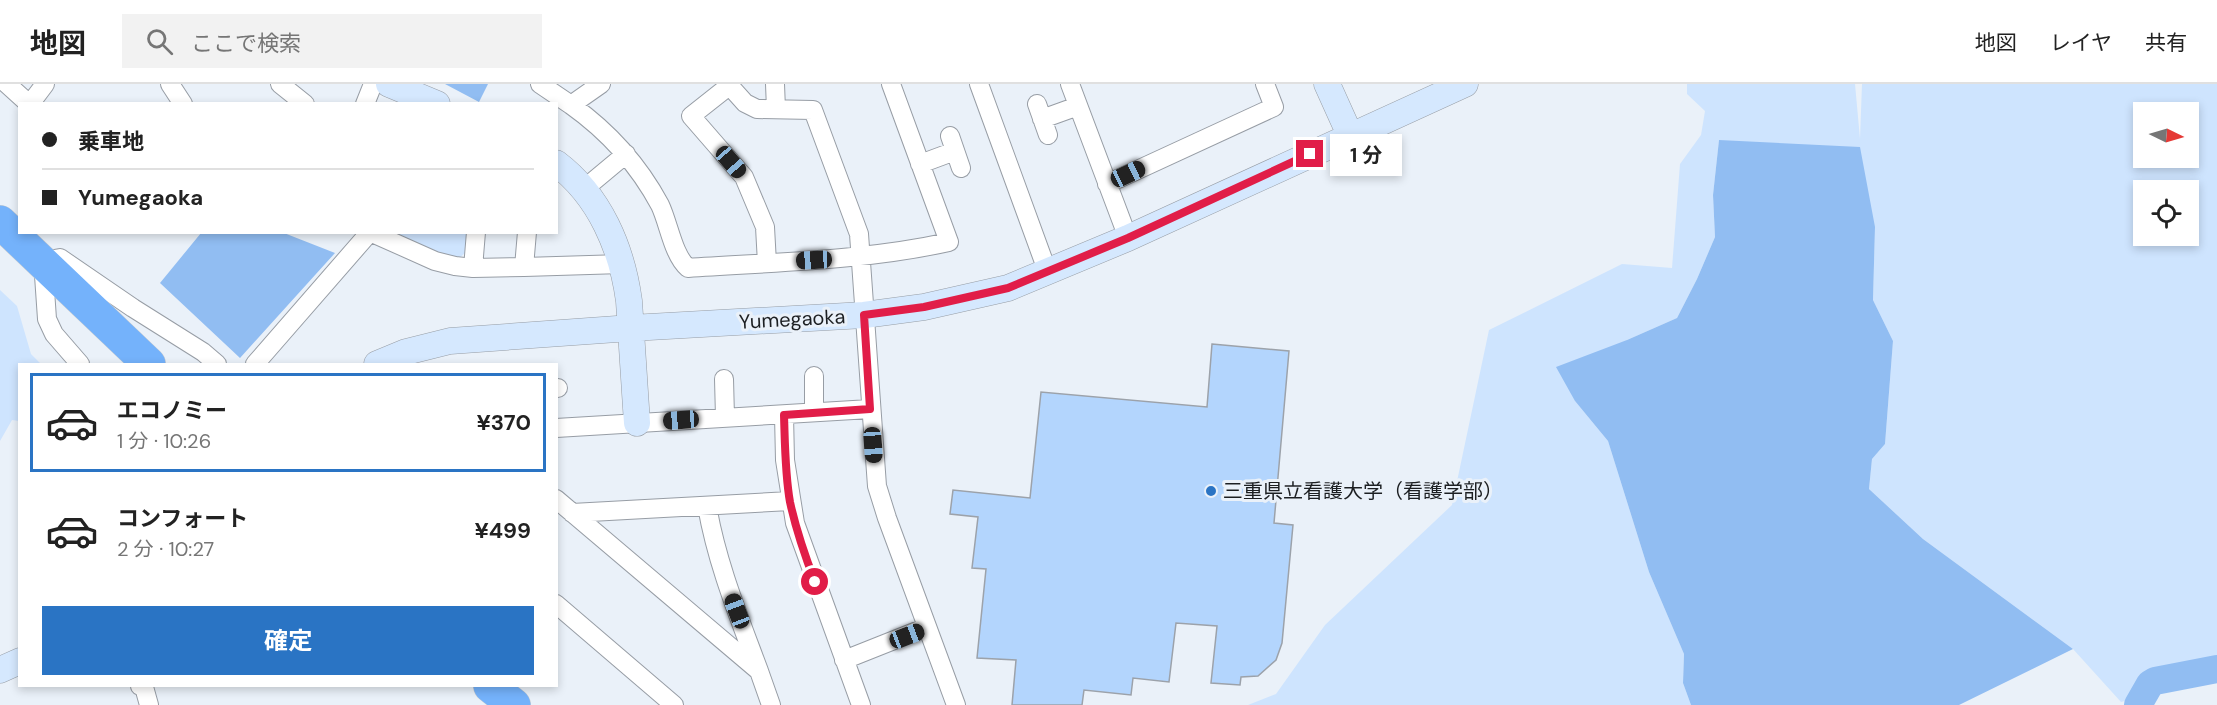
<!DOCTYPE html>
<html lang="ja">
<head>
<meta charset="utf-8">
<style>
	:root { --surface:#fff; --page:#f2f2f2; --text:#222; --muted:#767676; --line:#e0e0e0; --accent:#2a74c4 }
	body { margin:0; font-family:"DM Sans","Noto Sans JP",sans-serif; background:var(--page); color:var(--text); height:100vh; display:flex; flex-direction:column; font-size:22px; white-space:nowrap }
	* { box-sizing:border-box; margin:0 }
	p { font-size:20px; color:var(--muted) }
	.icon { flex:none; width:33px; height:33px; fill:none; stroke:currentColor; stroke-width:2; stroke-linecap:round; stroke-linejoin:round }
	.map { position:relative; flex:1; overflow:hidden }
	.drawer { position:absolute; left:18px; top:279px; width:540px; height:324px; display:flex; flex-direction:column; background:var(--surface); border-radius:0px; box-shadow:0 3px 9px #0003 }
	.drawer>* { flex:none }
	.banner { position:absolute; left:18px; top:18px; width:540px; height:132px; border-radius:0px; box-shadow:0 3px 9px #0003; display:grid; align-content:center; height:132px; padding:0 24px; background:var(--surface) }
	.needle { width:39px; rotate:95deg }
	.fabs { position:absolute; left:2133px; top:18px; display:grid; gap:12px }
	.fabs a { display:grid; place-items:center; width:66px; height:66px; border-radius:0px; background:var(--surface); box-shadow:0 3px 9px #0003; font-size:30px }
	.end { position:absolute; width:27px; height:27px; margin:-14px; border:8px solid #e11d48; background:#fff; box-shadow:0 0 0 3px #fff }
	.from { border-radius:50% }
	.bubble { position:absolute; height:42px; border-radius:0px; background:var(--surface); box-shadow:0 3px 9px #0003; font-size:20px; font-weight:700; line-height:42px; text-align:center }
	.car { position:absolute; width:18px; height:36px; margin:-18px -9px; border-radius:8px; box-shadow:0 0 4px 2px #0007; background:linear-gradient(#222 24%,#8ab4d8 0 40%,#222 0 76%,#8ab4d8 0 86%,#222 0) }
	.banner b { display:flex; align-items:center; gap:21px; height:57px; font-size:22px }
	.banner b+b { border-top:2px solid var(--line) }
	.banner i { width:15px; height:15px; background:var(--text) }
	ul { padding:10px 0 0; list-style:none }
	li { display:flex; align-items:center; gap:18px; height:99px; margin:0 12px 9px; padding:0 12px; border:3px solid transparent; border-radius:0px }
	li div { flex:1 }
	li b { display:block; font-size:22px }
	li em { font-style:normal; font-weight:700 }
	li.on { border-color:var(--accent) }
	li>.icon { width:54px; height:54px; stroke-width:1.5 }
	.cta { display:flex; gap:12px; margin-top:auto; padding:12px 24px }
	.cta a { flex:1; height:69px; border-radius:0px; background:var(--accent); color:#fff; font-size:24px; font-weight:700; line-height:69px; text-align:center }
	header { display:flex; align-items:center; gap:36px; box-sizing:border-box; height:84px; padding:0 30px; background:var(--surface); border-bottom:2px solid var(--line) }
	header strong { font-size:28px }
	nav { display:flex; gap:33px; margin-inline-start:auto; font-size:21px }
	.search { width:420px; height:54px; background:var(--page); display:flex; align-items:center; gap:15px; box-sizing:border-box; padding:0 21px; border-radius:0px; color:var(--muted); font-size:22px }
	.map>svg:first-child { display:block }
	.green { fill:#cee4fe; fill-rule:evenodd }
	.water { fill:#91bdf2 }
	.lines { fill:none; stroke-linecap:round; stroke-linejoin:round }
	.river { stroke:#91bdf2; stroke-width:28 }
	.building { fill:#b3d5fd; stroke:#9ca2aa; stroke-width:1.5 }
	.street-casing { stroke:#979da5; stroke-width:20 }
	.secondary-casing { stroke:#979da5; stroke-width:27 }
	.highway-casing { stroke:#cdcece; stroke-width:34 }
	.street { stroke:#fff; stroke-width:18 }
	.secondary { stroke:#d5e8fe; stroke-width:26 }
	.highway { stroke:#74b2fb; stroke-width:33 }
	.route { stroke:#e11d48; stroke-width:8 }
	.poi-dot { fill:#2a74c4; stroke:#eaf1f9; stroke-width:2 }
	.labels { text-anchor:middle; stroke-width:6; stroke-linejoin:round; paint-order:stroke }
	.street-label { font-size:20px; fill:#1c1f22; stroke:#eaf1f9 }
	.poi-label { font-size:20px; fill:#1c1f22; stroke:#eaf1f9; text-anchor:start }
</style>
</head>
<body>
<header>
<strong>地図</strong>
<div class="search"><svg class="icon" aria-label="search" viewBox="0 0 24 24"><circle cx="10" cy="10" r="6"/><path d="M15 15l6 6"/></svg>ここで検索</div>
<nav><a>地図</a><a>レイヤ</a><a>共有</a></nav>
</header>
<div class="map">
<svg width="2217" height="621" viewBox="0 0 2217 621">
	<rect width="100%" height="100%" fill="#eaf1f9"/>
	<path class="green" d="M1687,0H1855L1860,55L1862,0H2217V596H2199L2121,618L2073,565L1923,455L1869,405L1872,375L1885,360L1893,257L1873,216L1875,143L1719,56L1713,111L1715,153L1697,195L1677,234L1627,256L1575,317L1608,357L1649,488L1684,570L1683,599L1691,621H1248L1276,610L1325,541L1452,421L1489,246L1622,180L1672,184L1680,80L1701,51L1705,27L1687,10ZM2144,28H2188V74H2144ZM2144,106H2188V152H2144Z
		M385,149H467L466,168L457,176Z
		M0,206L17,222L31,270L41,280H20L19,337L12,336L0,357Z"/>
	<path class="water" d="M445,0H488L479,18Z
		M1719,56L1860,63L1875,143L1873,216L1893,257L1885,360L1872,375L1869,405L1923,455L2073,565L1959,621H1691L1683,599L1684,570L1649,488L1608,357L1575,317L1556,283L1627,256L1677,234L1697,195L1715,153L1713,111Z
		M201,149H284L335,169L240,274L160,199Z"/>
	<g class="lines">
		<path class="river" d="M2138,621L2150,600L2155,597L2217,585"/>
	</g>
	<path class="building" d="M1212,260L1289,267L1274,439L1293,441L1282,559L1276,576L1258,592L1241,593L1240,601L1211,599L1217,542L1176,539L1169,598L1133,594L1131,611L1084,606L1082,621H1012L1016,576L977,574L986,485L972,484L978,433L950,430L953,406L1030,414L1041,308L1207,323Z"/>
	<g class="lines">
		<g class="street-casing">
			<path id="street" d="M7,0L29,20
				M170,0L183,20
				M280,0L305,20
				M540,0L571,21
				M601,0L571,21C609,48 638,80 660,121C669,140 673,171 688,184C775,178 863,177 949,158L891,0
				M728,0L745,19L757,25L813,26L859,150L877,402L887,434L956,621
				M775,0L776,25
				M979,0L1048,189
				M1070,0L1128,154
				M729,2L691,32L744,93L765,143L767,179
				M30,20L45,0
				M365,20L373,0
				M1037,20L1048,51
				M1042,35L1078,22
				M950,52L961,84
				M920,80L955,67
				M1107,100L1274,23L1265,0
				M584,105L626,70
				M370,148L435,177L455,182L473,184L524,183L622,180
				M524,183L527,148
				M473,184L476,148
				M80,280L54,250L47,235L43,177L60,174L133,224L203,268L217,280
				M255,280L370,148
				M814,292V328
				M724,295L725,333
				M556,304H558
				M784,331L785,376L795,439L861,621
				M556,344L870,325
				M556,415L759,587C739,533 717,480 707,422
				M572,429L790,417
				M556,520L674,621
				M844,576L927,543
				M759,587L771,621
				M140,602L144,603L149,621"/>
		</g>
		<g class="secondary-casing">
			<path id="secondary" d="M389,0L437,20
				M1327,0L1350,51
				M556,79C600,112 622,165 629,217L637,339
				M377,280L406,268L450,257L631,244L864,231L924,223L1008,204L1128,154L1465,0
				M0,586L20,577"/>
		</g>
		<g class="highway-casing">
			<path id="highway" d="M0,138L149,280
				M490,602L514,621"/>
		</g>
		<use href="#street" class="street"/>
		<use href="#secondary" class="secondary"/>
		<use href="#highway" class="highway"/>
	</g>
	<g class="lines">
		<path class="route" d="M815,498C805,472 796,446 790,418C785,390 785,360 784,331L870,325L864,231L924,223L1008,204L1128,154L1310,70"/>
	</g>
	<circle class="poi-dot" cx="1211" cy="407" r="6"/>
	<g class="labels">
		<g class="street-label">
			<text transform="translate(792 235) rotate(-3)" y="7">Yumegaoka</text>
		</g>
		<g class="poi-label">
			<text x="1223" y="414">三重県立看護大学（看護学部）</text>
		</g>
	</g>
</svg>
<div class="fabs">
<a><svg class="needle" viewBox="-14 -14 28 28"><path d="M0-13l5 13h-10z" fill="#e53935"/><path d="M0 13l5-13h-10z" fill="#767676"/></svg></a>
<a><svg class="icon" aria-label="locate" viewBox="0 0 24 24"><circle cx="12" cy="12" r="6"/><path d="M12 2v4M12 18v4M2 12h4M18 12h4"/></svg></a>
</div>
<i class="end from" style="left:815px;top:498px"></i>
<i class="end" style="left:1310px;top:70px"></i>
<div class="bubble" style="left:1330px;top:50px;width:72px">1 分</div>
<i class="car" style="left:731px;top:78px;rotate:139deg"></i>
<i class="car" style="left:1128px;top:90px;rotate:65deg"></i>
<i class="car" style="left:814px;top:176px;rotate:267deg"></i>
<i class="car" style="left:681px;top:336px;rotate:266deg"></i>
<i class="car" style="left:873px;top:361px;rotate:176deg"></i>
<i class="car" style="left:737px;top:527px;rotate:339deg"></i>
<i class="car" style="left:907px;top:552px;rotate:69deg"></i>
<div class="banner">
<b><i class="from"></i>乗車地</b>
<b><i></i>Yumegaoka</b>
</div>
<section class="drawer">
<ul>
<li class="on"><svg class="icon" aria-label="car" viewBox="0 0 24 24"><path d="M5 17H2v-5l4-1 3-4h7l3 4 3 1v5h-3M9 17h6M6 11h13"/><circle cx="7" cy="17" r="2"/><circle cx="17" cy="17" r="2"/></svg><div><b>エコノミー</b><p>1 分 · 10:26</p></div><em>¥370</em></li>
<li><svg class="icon" aria-label="car" viewBox="0 0 24 24"><path d="M5 17H2v-5l4-1 3-4h7l3 4 3 1v5h-3M9 17h6M6 11h13"/><circle cx="7" cy="17" r="2"/><circle cx="17" cy="17" r="2"/></svg><div><b>コンフォート</b><p>2 分 · 10:27</p></div><em>¥499</em></li>
</ul>
<div class="cta"><a>確定</a></div>
</section>
</div>
</body>
</html>
